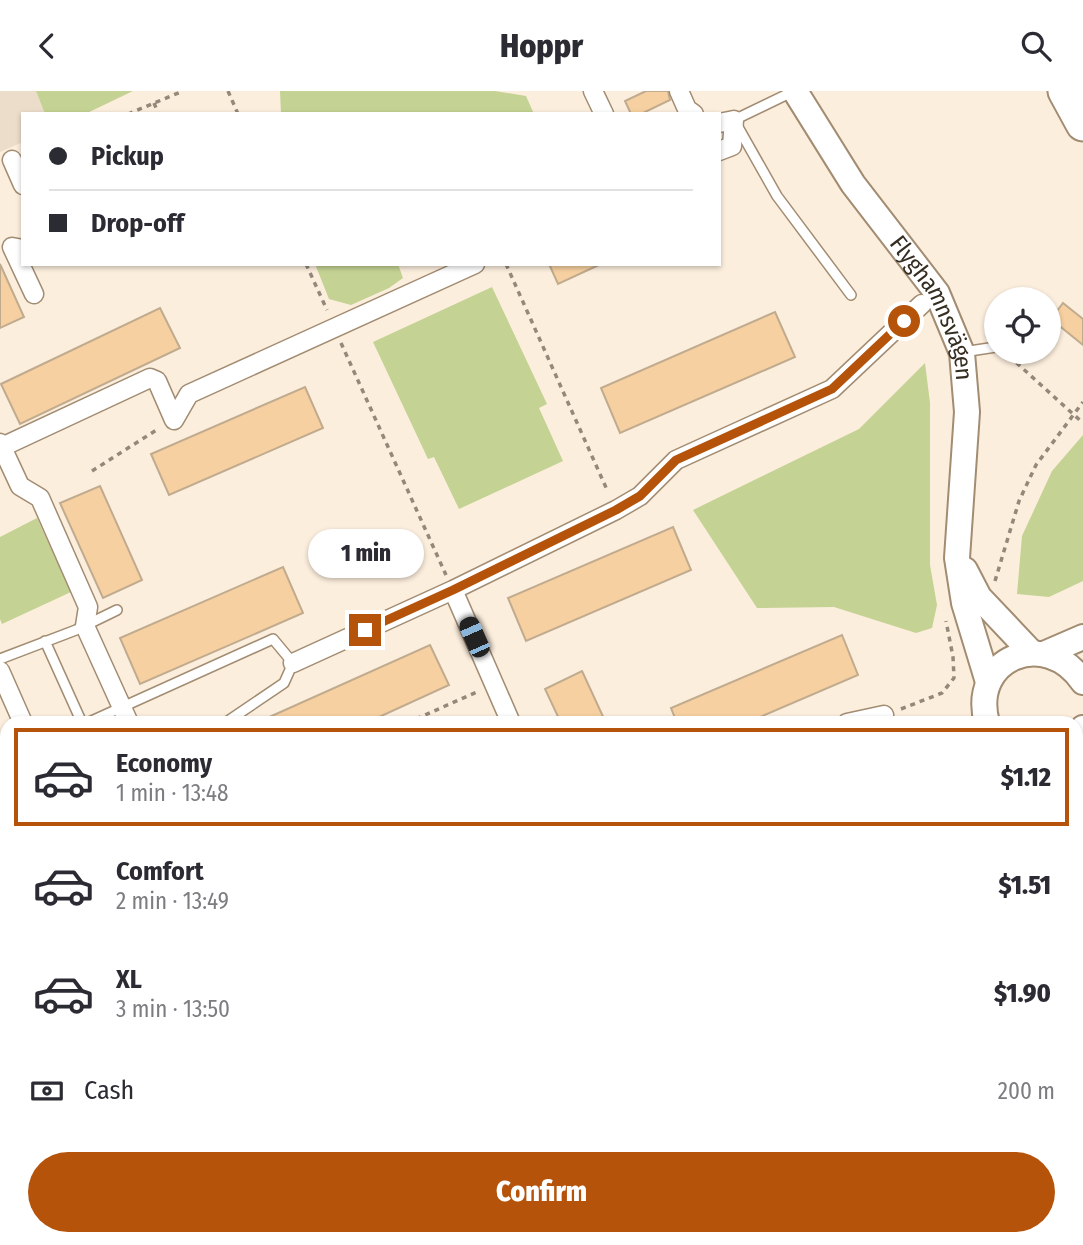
<!DOCTYPE html>
<html lang="en">
<head>
<meta charset="utf-8">
<style>
	:root { --surface:#fff; --page:#f7f7f7; --text:#2b2b33; --muted:#7c7c81; --line:#e1e1e2; --accent:#b45309 }
	body { margin:0; font-family:"Fira Sans Condensed",sans-serif; background:var(--page); color:var(--text); height:100vh; display:flex; flex-direction:column; font-size:26px; white-space:nowrap }
	* { box-sizing:border-box; margin:0 }
	p { font-size:23px; color:var(--muted) }
	.icon { flex:none; width:38px; height:38px; fill:none; stroke:currentColor; stroke-width:2; stroke-linecap:round; stroke-linejoin:round }
	.map { position:relative; flex:1; overflow:hidden }
	.details { position:absolute; left:0px; top:625px; width:1083px; height:530px; display:flex; flex-direction:column; background:var(--surface); border-radius:21px 21px 0 0; box-shadow:0 2px 5px #0004 }
	.details>* { flex:none }
	.banner { position:absolute; left:21px; top:21px; width:700px; height:154px; border-radius:0px; box-shadow:0 2px 5px #0004; display:grid; align-content:center; height:154px; padding:0 28px; background:var(--surface) }
	.fabs { position:absolute; left:984px; top:196px; display:grid; gap:14px }
	.fabs a { display:grid; place-items:center; width:77px; height:77px; border-radius:50%; background:var(--surface); box-shadow:0 2px 5px #0004; font-size:35px }
	.end { position:absolute; width:32px; height:32px; margin:-16px; border:9px solid #b45309; background:#fff; box-shadow:0 0 0 4px #fff }
	.from { border-radius:50% }
	.bubble { position:absolute; height:49px; border-radius:24px; background:var(--surface); box-shadow:0 2px 5px #0004; font-size:23px; font-weight:800; line-height:49px; text-align:center }
	.car { position:absolute; width:21px; height:42px; margin:-21px -10px; border-radius:9px; box-shadow:0 0 5px 2px #0007; background:linear-gradient(#222 24%,#8ab4d8 0 40%,#222 0 76%,#8ab4d8 0 86%,#222 0) }
	.banner b { display:flex; align-items:center; gap:24px; height:66px; font-size:26px }
	.banner b+b { border-top:2px solid var(--line) }
	.banner i { width:18px; height:18px; background:var(--text) }
	ul { padding:12px 0 0; list-style:none }
	li { display:flex; align-items:center; gap:21px; height:98px; margin:0 14px 10px; padding:0 14px; border:4px solid transparent; border-radius:0px }
	li div { flex:1 }
	li b { display:block; font-size:26px }
	li em { font-style:normal; font-weight:800 }
	li.current { border-color:var(--accent) }
	li>.icon { width:63px; height:63px; stroke-width:1.5 }
	.pay { display:flex; align-items:center; gap:18px; height:77px; padding:0 28px; font-size:26px }
	.pay p { margin-inline-start:auto }
	.cta { display:flex; gap:14px; margin-top:auto; padding:14px 28px }
	.cta a { flex:1; height:80px; border-radius:42px; background:var(--accent); color:#fff; font-size:28px; font-weight:800; line-height:80px; text-align:center }
	header { display:flex; justify-content:space-between; align-items:center; height:91px; padding:0 28px; background:var(--surface); font-size:32px; font-weight:800 }
	.map>svg:first-child { display:block }
	.industrial { fill:#fadfe1 }
	.education { fill:#ecddca }
	.green { fill:#c4d293 }
	.building { fill:#f6d0a0; stroke:#c1ab8f; stroke-width:2 }
	.lines { fill:none; stroke-linecap:round; stroke-linejoin:round }
	.lane-casing { stroke:#a28c72; stroke-width:12 }
	.street-casing { stroke:#a28c72; stroke-width:21 }
	.secondary-casing { stroke:#a28c72; stroke-width:28 }
	.highway-casing { stroke:#a28c72; stroke-width:37 }
	.path { stroke:#93887a; stroke-width:3.5; stroke-dasharray:5 5; stroke-linecap:butt }
	.lane { stroke:#fff; stroke-width:9 }
	.street { stroke:#fff; stroke-width:18 }
	.secondary { stroke:#fff; stroke-width:24 }
	.highway { stroke:#fff; stroke-width:33 }
	.rail-casing { stroke:#5f5649; stroke-width:8 }
	.rail { stroke:#fceedd; stroke-width:5; stroke-dasharray:16; stroke-linecap:butt }
	.route { stroke:#b45309; stroke-width:9 }
	.labels { text-anchor:middle; stroke-width:5; stroke-linejoin:round; paint-order:stroke }
	.street-label { font-size:24px; fill:#352d21; stroke:#fceedd }
</style>
</head>
<body>
<header><svg class="icon" aria-label="back" viewBox="0 0 24 24"><path d="M15 5l-7 7 7 7"/></svg>Hoppr<svg class="icon" aria-label="search" viewBox="0 0 24 24"><circle cx="10" cy="10" r="6"/><path d="M15 15l6 6"/></svg></header>
<div class="map">
<svg width="1083" height="1154" viewBox="0 0 1083 1154">
	<rect width="100%" height="100%" fill="#fceedd"/>
	<path class="industrial" d="M0,941L7,955V1148H91L92,1154H0Z"/>
	<path class="education" d="M0,0H36L45,23H23V51L0,61Z"/>
	<path class="green" d="M36,0H133L85,23H45Z
		M280,0H495L526,5L534,23H281Z
		M315,173H398L403,187L389,197L351,214L329,208Z
		M492,196L547,313L539,317L563,370L459,418L434,366L428,368L373,251Z
		M925,272L930,312V474L937,514L932,537L916,542L834,516L757,517L693,419L859,338Z
		M1083,344V490L1049,506L1017,503L1022,445L1052,380Z
		M37,427L71,501L2,533L0,528V446Z
		M494,1148H867L853,1154H487Z"/>
	<path class="building" d="M646,0H668L670,9L641,23H631L625,10Z
		M0,173L24,226L0,237Z
		M549,173H601L558,193Z
		M1063,212L1083,228V254L1051,228Z
		M160,217L180,257L20,333L1,293Z
		M775,221L795,266L620,342L601,297Z
		M305,296L323,337L169,404L151,363Z
		M100,395L142,489L103,507L60,412Z
		M673,436L691,479L526,550L508,507Z
		M283,476L303,522L140,593L120,547Z
		M842,544L858,584L746,632H677L671,617Z
		M430,554L449,594L366,632H256Z
		M582,580L606,632H561L545,598Z"/>
	<g class="lines">
		<g class="lane-casing">
			<path id="lane" d="M794,0L734,29L777,105L851,204
				M963,261L996,256
				M45,550L82,632
				M0,568L76,539L117,519
				M87,632L273,548L293,572L284,592L225,632"/>
		</g>
		<g class="street-casing">
			<path id="street" d="M593,0L604,23
				M679,0L687,18L694,23
				M719,32L734,29L732,55L719,60
				M12,69L23,94
				M23,158L12,156L34,203
				M0,352L20,395L40,407L88,516L85,535L129,632
				M2,356L150,287L157,290L174,329L189,303L475,173
				M453,499L511,632
				M293,572L453,499L616,419L640,405L676,369L832,298L922,213
				M0,580L23,632
				M847,632L884,624
				M1076,690L1083,697
				M233,1148L236,1154
				M926,1154L937,1148"/>
		</g>
		<g class="secondary-casing">
			<g id="secondary">
				<path id="s1" d="M795,0L853,93L937,202L962,262L967,321L957,467L964,512L988,591"/>
				<path d="M965,479L979,506L1031,561"/>
				<path d="M1046,562L1083,546"/>
				<path d="M987,632C969,567 1046,536 1083,591"/>
				<path d="M1076,646L1083,637"/>
				<path d="M422,1154L427,1148"/>
				<path d="M465,1154L471,1148"/>
			</g>
		</g>
		<g class="highway-casing">
			<path id="highway" d="M1065,0L1083,33"/>
		</g>
		<path class="path" d="M228,0L238,23
			M154,12L158,22
			M128,23L183,0
			M306,173L327,219
			M506,173L608,401
			M341,252L446,484
			M1009,265L1083,332
			M92,380L158,338
			M995,490L1019,410L1036,374L1083,311
			M901,618L942,602L954,587L953,566L946,530
			M407,632L479,600
			M1076,742L1083,752
			M0,898L7,911
			M111,1148L112,1154
			M607,1148L617,1154
			M513,1154L520,1148
			M886,1154L900,1148"/>
		<use href="#lane" class="lane"/>
		<use href="#street" class="street"/>
		<use href="#secondary" class="secondary"/>
		<use href="#highway" class="highway"/>
		<g class="rail-casing">
			<path id="rail" d="M0,723L7,739
				M0,758L7,774
				M181,1148L184,1154
				M196,1148L199,1154"/>
		</g>
		<use href="#rail" class="rail"/>
	</g>
	<g class="lines">
		<path class="route" d="M365,539L453,499L616,419L640,405L676,369L832,298L904,230"/>
	</g>
	<g class="labels">
		<g class="street-label">
			<text dy="8" stroke="none"><textPath href="#s1" startOffset="259">Flyghamnsvägen</textPath></text>
		</g>
	</g>
</svg>
<div class="fabs">
<a><svg class="icon" aria-label="locate" viewBox="0 0 24 24"><circle cx="12" cy="12" r="6"/><path d="M12 2v4M12 18v4M2 12h4M18 12h4"/></svg></a>
</div>
<i class="end from" style="left:904px;top:230px"></i>
<i class="end" style="left:365px;top:539px"></i>
<div class="bubble" style="left:308px;top:438px;width:116px">1 min</div>
<i class="car" style="left:474px;top:546px;rotate:336deg"></i>
<div class="banner">
<b><i class="from"></i>Pickup</b>
<b><i></i>Drop-off</b>
</div>
<section class="details">
<ul>
<li class="current"><svg class="icon" aria-label="car" viewBox="0 0 24 24"><path d="M5 17H2v-5l4-1 3-4h7l3 4 3 1v5h-3M9 17h6M6 11h13"/><circle cx="7" cy="17" r="2"/><circle cx="17" cy="17" r="2"/></svg><div><b>Economy</b><p>1 min · 13:48</p></div><em>$1.12</em></li>
<li><svg class="icon" aria-label="car" viewBox="0 0 24 24"><path d="M5 17H2v-5l4-1 3-4h7l3 4 3 1v5h-3M9 17h6M6 11h13"/><circle cx="7" cy="17" r="2"/><circle cx="17" cy="17" r="2"/></svg><div><b>Comfort</b><p>2 min · 13:49</p></div><em>$1.51</em></li>
<li><svg class="icon" aria-label="car" viewBox="0 0 24 24"><path d="M5 17H2v-5l4-1 3-4h7l3 4 3 1v5h-3M9 17h6M6 11h13"/><circle cx="7" cy="17" r="2"/><circle cx="17" cy="17" r="2"/></svg><div><b>XL</b><p>3 min · 13:50</p></div><em>$1.90</em></li>
</ul>
<div class="pay"><svg class="icon" aria-label="cash" viewBox="0 0 24 24"><path d="M3 7h18v10H3z"/><circle cx="12" cy="12" r="2"/></svg>Cash<p>200 m</p></div>
<div class="cta"><a>Confirm</a></div>
</section>
</div>
</body>
</html>
